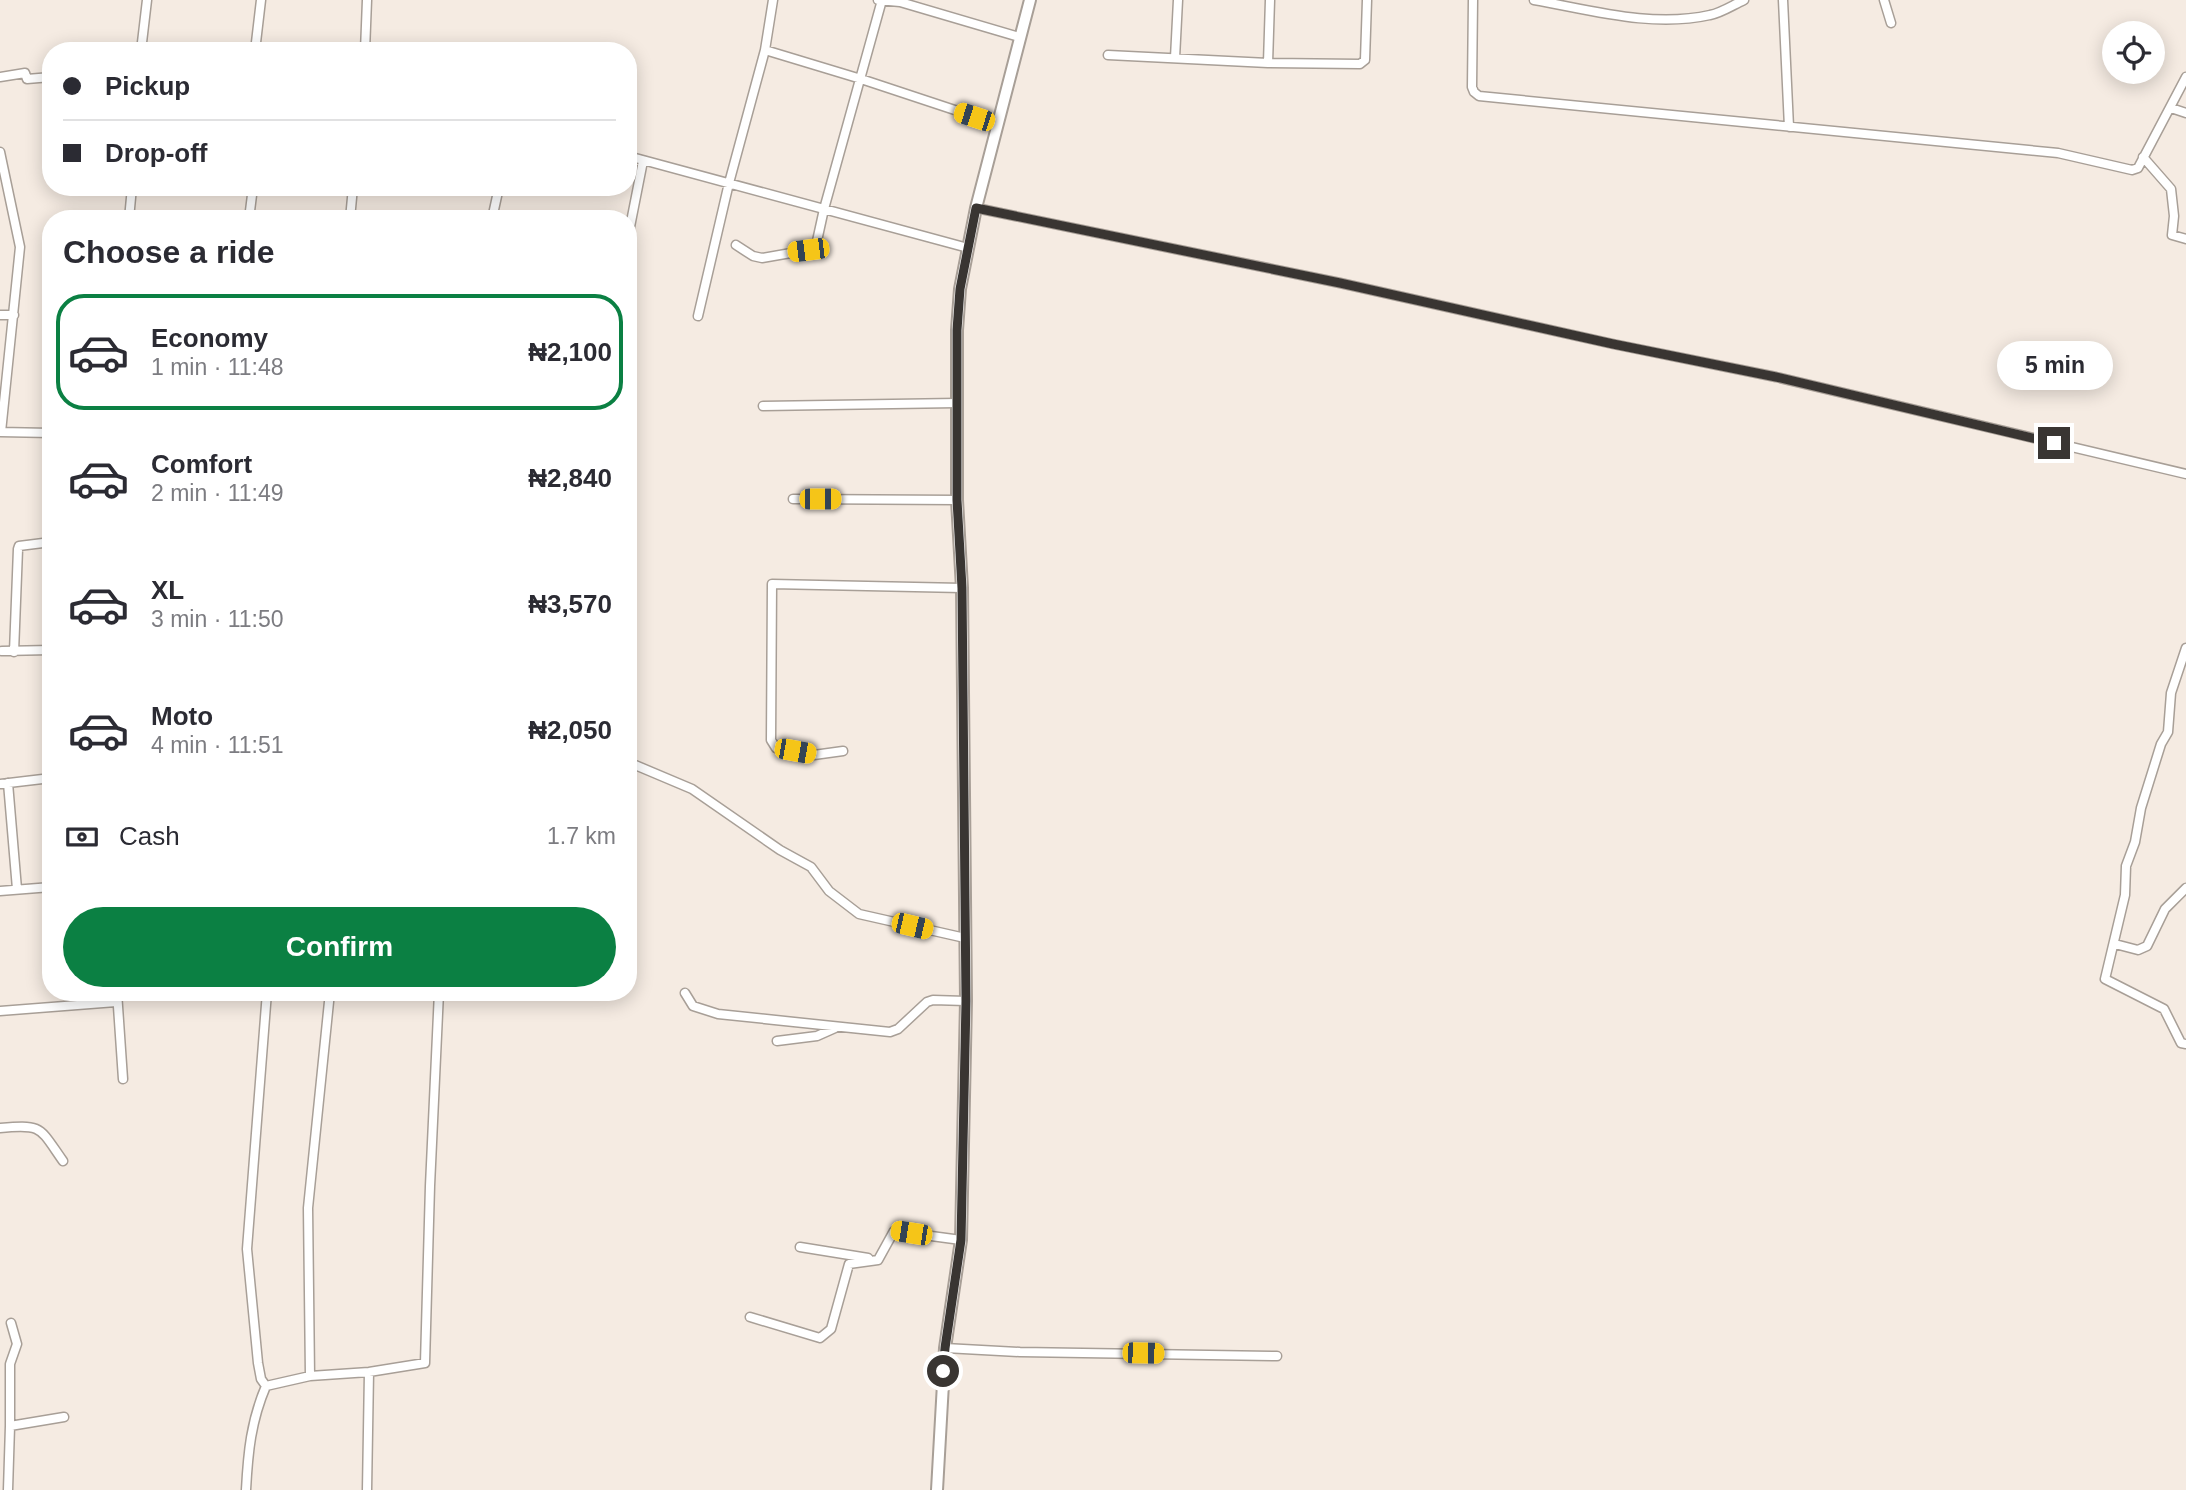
<!DOCTYPE html>
<html lang="en">
<head>
<meta charset="utf-8">
<style>
	:root { --surface:#fff; --page:#f2f2f3; --text:#2b2b33; --muted:#7c7c81; --line:#e1e1e2; --accent:#0b8043 }
	body { margin:0; font-family:Helvetica,sans-serif; background:var(--page); color:var(--text); height:100vh; display:flex; flex-direction:column; font-size:26px; white-space:nowrap }
	* { box-sizing:border-box; margin:0 }
	p { font-size:23px; color:var(--muted) }
	.icon { flex:none; width:38px; height:38px; fill:none; stroke:currentColor; stroke-width:2; stroke-linecap:round; stroke-linejoin:round }
	.map { position:relative; flex:1; overflow:hidden }
	.drawer { position:absolute; left:42px; top:210px; width:595px; height:791px; display:flex; flex-direction:column; background:var(--surface); border-radius:28px; box-shadow:0 4px 18px #0003 }
	.drawer>* { flex:none }
	.hud { position:absolute; left:42px; top:42px; width:595px; height:154px; border-radius:28px; box-shadow:0 4px 18px #0003; display:grid; align-content:center; height:154px; padding:0 21px; background:var(--surface) }
	.fabs { position:absolute; left:2102px; top:21px; display:grid; gap:14px }
	.fabs a { display:grid; place-items:center; width:63px; height:63px; border-radius:50%; background:var(--surface); box-shadow:0 4px 18px #0003; font-size:35px }
	.end { position:absolute; width:32px; height:32px; margin:-16px; border:9px solid #393532; background:#fff; box-shadow:0 0 0 4px #fff }
	.from { border-radius:50% }
	.bubble { position:absolute; height:49px; border-radius:24px; background:var(--surface); box-shadow:0 4px 18px #0003; font-size:23px; font-weight:700; line-height:49px; text-align:center }
	.car { position:absolute; width:21px; height:42px; margin:-21px -10px; border-radius:9px; box-shadow:0 0 5px 2px #0007; background:linear-gradient(#f5c518 24%,#345 0 40%,#f5c518 0 76%,#345 0 86%,#f5c518 0) }
	.hud b { display:flex; align-items:center; gap:24px; height:66px; font-size:26px }
	.hud b+b { border-top:2px solid var(--line) }
	.hud i { width:18px; height:18px; background:var(--text) }
	ul { padding:0; list-style:none }
	li { display:flex; align-items:center; gap:21px; height:116px; margin:0 14px 10px; padding:0 7px; border:4px solid transparent; border-radius:28px }
	li div { flex:1 }
	li b { display:block; font-size:26px }
	li em { font-style:normal; font-weight:700 }
	li.on { border-color:var(--accent) }
	li>.icon { width:63px; height:63px; stroke-width:1.5 }
	h2 { padding:0 21px; font-size:32px; line-height:84px }
	.pay { display:flex; align-items:center; gap:18px; height:77px; padding:0 21px; font-size:26px }
	.pay p { margin-inline-start:auto }
	.button { display:flex; gap:14px; margin-top:auto; padding:14px 21px }
	.button a { flex:1; height:80px; border-radius:42px; background:var(--accent); color:#fff; font-size:28px; font-weight:700; line-height:80px; text-align:center }
	.map>svg:first-child { display:block }
	.lines { fill:none; stroke-linecap:round; stroke-linejoin:round }
	.street-casing { stroke:#a89f97; stroke-width:11 }
	.secondary-casing { stroke:#a89f97; stroke-width:14 }
	.street { stroke:#fff; stroke-width:8 }
	.secondary { stroke:#fff; stroke-width:10 }
	.route { stroke:#393532; stroke-width:9 }
</style>
</head>
<body>
<div class="map">
<svg width="2186" height="1490" viewBox="0 0 2186 1490">
	<rect width="100%" height="100%" fill="#f5ebe2"/>
	<g class="lines">
		<g class="street-casing">
			<path id="street" d="M878,0L900,2L1019,37
				M1473,0L1472,87L1474,92L1479,96L2058,153L2132,170L2138,168L2186,77
				M1534,0C1591,10 1652,28 1710,15C1721,13 1733,5 1744,0
				M1783,0L1789,127
				M1884,0L1891,23
				M765,50L861,79L997,124
				M141,51L147,0
				M255,51L261,0
				M365,51L367,0
				M1108,55L1268,63L1360,64L1365,60L1367,0
				M1175,58L1178,0
				M1268,63L1270,0
				M0,77L25,73L27,79L51,77
				M2171,108L2186,113
				M0,152L20,247L1,432
				M628,156L968,248
				M2143,157L2171,189L2174,216L2172,235L2186,239
				M976,208L1340,283L1613,344L1776,377L2186,474
				M129,219L132,187
				M249,219L253,187
				M350,219L353,187
				M492,219L499,187
				M628,237L643,161
				M736,245L753,256L762,258L808,250L817,241L824,209L882,0
				M0,315H14
				M698,316L729,183L765,50L773,0
				M763,406L957,403
				M0,432L51,433
				M793,499L957,500
				M2186,648L2171,693L2168,732L2161,744L2141,808L2135,842L2126,866L2125,895L2105,979L2164,1009L2181,1043L2186,1044
				M2,651L51,650
				M14,652L18,549L19,546L51,542
				M843,751L814,755L776,748L771,740L772,584L962,588
				M628,762L692,789L780,850L811,867L829,891L859,914L965,938
				M8,783L17,889
				M0,784L51,778
				M0,891L51,887
				M2115,944L2138,950L2147,946L2165,909L2186,888
				M117,992L123,1079
				M685,993L693,1006L718,1014L890,1032L898,1029L927,1002L933,1000L966,1001
				M0,1011L116,1002
				M777,1041L817,1036L835,1028
				M0,1128C43,1124 39,1127 63,1161
				M800,1247L868,1258
				M750,1317L820,1338L831,1329L849,1264L878,1260L894,1231L961,1240
				M945,1348L1020,1352L1277,1356
				M310,1376L308,1208L330,992
				M266,1386L261,1379L258,1363L247,1249L267,992
				M10,1426V1364L17,1344L11,1323
				M8,1490L10,1426L64,1417
				M246,1490C248,1452 251,1421 266,1386L310,1376L369,1372L425,1363L430,1186L439,992
				M367,1490L369,1372"/>
		</g>
		<g class="secondary-casing">
			<path id="secondary" d="M937,1490L945,1348L961,1240L966,1001L962,588L957,500V330L960,289L976,208L1030,0"/>
		</g>
		<use href="#street" class="street"/>
		<use href="#secondary" class="secondary"/>
	</g>
	<g class="lines">
		<path class="route" d="M943,1371L945,1348L961,1240L966,1001L962,588L957,500V330L960,289L976,208L1340,283L1613,344L1776,377L2054,443"/>
	</g>
</svg>
<div class="fabs">
<a><svg class="icon" aria-label="locate" viewBox="0 0 24 24"><circle cx="12" cy="12" r="6"/><path d="M12 2v4M12 18v4M2 12h4M18 12h4"/></svg></a>
</div>
<i class="end from" style="left:943px;top:1371px"></i>
<i class="end" style="left:2054px;top:443px"></i>
<div class="bubble" style="left:1997px;top:341px;width:116px">5 min</div>
<i class="car" style="left:974px;top:117px;rotate:288deg"></i>
<i class="car" style="left:808px;top:250px;rotate:263deg"></i>
<i class="car" style="left:820px;top:499px;rotate:90deg"></i>
<i class="car" style="left:795px;top:751px;rotate:100deg"></i>
<i class="car" style="left:912px;top:926px;rotate:103deg"></i>
<i class="car" style="left:911px;top:1233px;rotate:279deg"></i>
<i class="car" style="left:1143px;top:1353px;rotate:91deg"></i>
<div class="hud">
<b><i class="from"></i>Pickup</b>
<b><i></i>Drop-off</b>
</div>
<section class="drawer">
<h2>Choose a ride</h2>
<ul>
<li class="on"><svg class="icon" aria-label="car" viewBox="0 0 24 24"><path d="M5 17H2v-5l4-1 3-4h7l3 4 3 1v5h-3M9 17h6M6 11h13"/><circle cx="7" cy="17" r="2"/><circle cx="17" cy="17" r="2"/></svg><div><b>Economy</b><p>1 min · 11:48</p></div><em>₦2,100</em></li>
<li><svg class="icon" aria-label="car" viewBox="0 0 24 24"><path d="M5 17H2v-5l4-1 3-4h7l3 4 3 1v5h-3M9 17h6M6 11h13"/><circle cx="7" cy="17" r="2"/><circle cx="17" cy="17" r="2"/></svg><div><b>Comfort</b><p>2 min · 11:49</p></div><em>₦2,840</em></li>
<li><svg class="icon" aria-label="car" viewBox="0 0 24 24"><path d="M5 17H2v-5l4-1 3-4h7l3 4 3 1v5h-3M9 17h6M6 11h13"/><circle cx="7" cy="17" r="2"/><circle cx="17" cy="17" r="2"/></svg><div><b>XL</b><p>3 min · 11:50</p></div><em>₦3,570</em></li>
<li><svg class="icon" aria-label="car" viewBox="0 0 24 24"><path d="M5 17H2v-5l4-1 3-4h7l3 4 3 1v5h-3M9 17h6M6 11h13"/><circle cx="7" cy="17" r="2"/><circle cx="17" cy="17" r="2"/></svg><div><b>Moto</b><p>4 min · 11:51</p></div><em>₦2,050</em></li>
</ul>
<div class="pay"><svg class="icon" aria-label="cash" viewBox="0 0 24 24"><path d="M3 7h18v10H3z"/><circle cx="12" cy="12" r="2"/></svg>Cash<p>1.7 km</p></div>
<div class="button"><a>Confirm</a></div>
</section>
</div>
</body>
</html>
